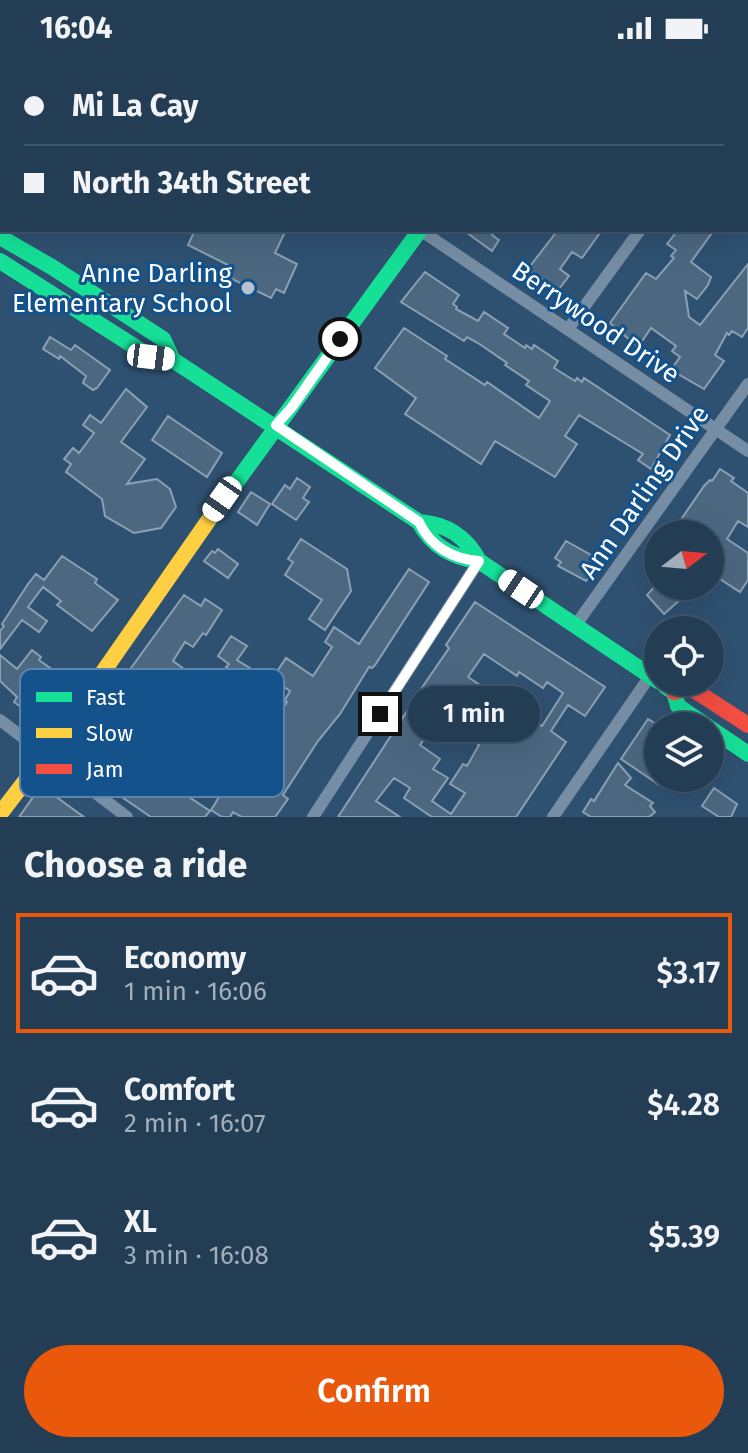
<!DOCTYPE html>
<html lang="en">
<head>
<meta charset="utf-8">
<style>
	:root { --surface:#233d55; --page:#2b445b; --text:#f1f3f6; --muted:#a3aeb9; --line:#40566c; --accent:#ea580c }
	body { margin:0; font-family:"Fira Sans",sans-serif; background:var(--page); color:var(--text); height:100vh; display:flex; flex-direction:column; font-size:30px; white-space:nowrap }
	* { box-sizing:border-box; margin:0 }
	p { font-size:26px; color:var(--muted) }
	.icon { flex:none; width:44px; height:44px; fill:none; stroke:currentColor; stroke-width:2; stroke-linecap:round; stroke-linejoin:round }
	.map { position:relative; height:761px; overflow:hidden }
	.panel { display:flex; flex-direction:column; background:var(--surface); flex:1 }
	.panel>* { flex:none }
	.banner { position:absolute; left:0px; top:0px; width:748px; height:176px; box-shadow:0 8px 32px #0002,0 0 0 2px var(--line); display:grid; align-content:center; height:176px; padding:0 24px; background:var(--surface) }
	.needle { width:52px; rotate:74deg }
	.fabs { position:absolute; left:644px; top:464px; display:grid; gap:16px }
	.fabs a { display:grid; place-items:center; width:80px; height:80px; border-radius:50%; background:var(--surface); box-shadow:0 8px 32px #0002,0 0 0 2px var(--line); font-size:40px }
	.end { position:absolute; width:36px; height:36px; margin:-18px; border:10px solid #fff; background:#111; box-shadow:0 0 0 4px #111 }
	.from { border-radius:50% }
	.bubble { position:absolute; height:56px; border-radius:28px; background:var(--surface); box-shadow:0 8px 32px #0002,0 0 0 2px var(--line); font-size:26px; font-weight:600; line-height:56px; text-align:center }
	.car { position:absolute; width:24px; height:48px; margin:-24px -12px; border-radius:10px; box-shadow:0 0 6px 2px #0007; background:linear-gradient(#fff 24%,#345 0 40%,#fff 0 76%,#345 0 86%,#fff 0) }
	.banner b { display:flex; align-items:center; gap:28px; height:76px; font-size:30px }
	.banner b+b { border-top:2px solid var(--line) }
	.banner i { width:20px; height:20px; background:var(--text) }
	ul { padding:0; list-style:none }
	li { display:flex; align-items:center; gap:24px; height:120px; margin:0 16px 12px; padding:0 8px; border:4px solid transparent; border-radius:0px }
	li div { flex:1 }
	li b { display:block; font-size:30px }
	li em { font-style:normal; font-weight:600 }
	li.selected { border-color:var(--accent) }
	li>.icon { width:72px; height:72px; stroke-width:1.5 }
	h2 { padding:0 24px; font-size:36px; line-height:96px }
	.cta { display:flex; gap:16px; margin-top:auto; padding:16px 24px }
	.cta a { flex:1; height:92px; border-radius:48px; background:var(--accent); color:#fff; font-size:32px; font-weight:600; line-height:92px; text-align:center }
	.status { display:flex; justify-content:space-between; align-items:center; height:56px; padding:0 40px; background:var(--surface); direction:ltr }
	.status svg { height:22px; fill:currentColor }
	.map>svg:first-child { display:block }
	.building { fill:#4c6881; stroke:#8ba0b3; stroke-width:2; fill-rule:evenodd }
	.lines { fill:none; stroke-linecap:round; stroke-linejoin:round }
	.street { stroke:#768ea5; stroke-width:12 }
	.fast { stroke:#16e098; stroke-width:16 }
	.slow { stroke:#ffcf43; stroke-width:16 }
	.jam { stroke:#f24e42; stroke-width:16 }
	.route { stroke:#fff; stroke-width:10 }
	.poi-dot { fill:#b6c2cd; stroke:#14528c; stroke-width:3 }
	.labels { text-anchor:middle; stroke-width:6; stroke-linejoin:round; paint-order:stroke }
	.poi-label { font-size:26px; fill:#fff; stroke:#14528c; text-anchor:end }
	.street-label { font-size:26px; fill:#fff; stroke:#14528c }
	.key { fill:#14528c; stroke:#5a86ae; stroke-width:2 }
	.key-label { font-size:22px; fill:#fff }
</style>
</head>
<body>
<div class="status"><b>16:04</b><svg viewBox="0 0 49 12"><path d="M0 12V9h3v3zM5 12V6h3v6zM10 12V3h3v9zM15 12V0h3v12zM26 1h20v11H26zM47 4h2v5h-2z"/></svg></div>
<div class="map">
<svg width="748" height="761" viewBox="0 0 748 761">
	<rect width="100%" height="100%" fill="#2f5171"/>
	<path class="building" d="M195,174H286L275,197L297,208L284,237L276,233L271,242L226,220L230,210L188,189Z
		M463,174H495L492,179L499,184L492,195Z
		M558,174H602L582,202L572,196L560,213L569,220L559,233L527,214Z
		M678,174H714L691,206L711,221L708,229L697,243L685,235L689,261L700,269L748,208V272L742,281L732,275L729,279L727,277L715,299L724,305L704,333L671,314L680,301L672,295L676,290L651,272L638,291L610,267L646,217L656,223L674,202L671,200L676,194L667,188Z
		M425,216L459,239L453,248L457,251L456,253L478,265L484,256L508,272L504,278L525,292L526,289L532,293L534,289L558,305L554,312L575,325L577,322L582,326L584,322L670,379L651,413L638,404L643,398L579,359L565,380L577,388L555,421L495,385L481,408L405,358L416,342L375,312L404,272L447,300L445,303L485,329L487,326L539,362L550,345L526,329L529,325L505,309L507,307L478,287L467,281L464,285L401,246Z
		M50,281L71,294L75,289L110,314L97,332L93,334L83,327L86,320L60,300L59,303L43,293Z
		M126,333L147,351L121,386L145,403L127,428L157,423L170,433L176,451L161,472L134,477L105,460L102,443L66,416L71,408L64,403L73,392L79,397L94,377L83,369L90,359L101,367Z
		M168,360L222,397L207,421L152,384Z
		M720,413L734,422L731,425L748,437V471L738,465L727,483L748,497V524L740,536L714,519L716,517L710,513V478H671L704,430L710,424L712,425Z
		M297,422L310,431L303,442L309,446L296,464L272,448L285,429L290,433Z
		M251,436L270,448L257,469L238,456Z
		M301,483L347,513L351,535L325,574L309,563L322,544L285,519L293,506L288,503Z
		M566,485L600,504L586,525L558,510L561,506L555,502Z
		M218,493L238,508L228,522L204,505L212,495L215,497Z
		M62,500L97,523L95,527L118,544L92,575L57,549L61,545L43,531L28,551L47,565L39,576L22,564L0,593V575L4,570L2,568L28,528L36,518L44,524Z
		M409,513L429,526L375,609L372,612L369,611L340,658L318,685L283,739L288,743L275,761H242L233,756L230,761H222L211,754L226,730L210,718L239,674L258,687L287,646L285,644L290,635L272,623L286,602L313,620L332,591L325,586L334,571L359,588Z
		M657,528L681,543L664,558L647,539Z
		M184,539L201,550L205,543L222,554L206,579L203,577L193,591L185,586L173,605L199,624L188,639L218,660L204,680L171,658L177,649L155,634L144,652L160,662L152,676L156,680L138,707L151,716L147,722L173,739L177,733L210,755L205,761H151L62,700L68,691L75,696L113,633L115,634Z
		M475,546L605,631L585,660L568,649L551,675L566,686L516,761H432L404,742L410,732L394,722L376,745L400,761H338L407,655L412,653L422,638L419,636L449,592L446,589ZM484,598L517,620L519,616L543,632L547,626L563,637L542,670L523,658L508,679L480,660L495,639L468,621ZM437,664L455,676L458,671L478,685L477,687L479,689L467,710L463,708L450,728L465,737L451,758L432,745L448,722L433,713L440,703L420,689Z
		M231,580L247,590L237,604L253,614L246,624L226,611L229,608L218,600Z
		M32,594L41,601L39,604L61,620L32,659L14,646L17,641L0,625V599L17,613Z
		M648,663L658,669V728L621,703Z
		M618,707L631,722L625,729L653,747L650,750L655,756L649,761H591L583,756L591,743L594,745Z
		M41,730L84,761H19Z
		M714,732L737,748L731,761H719L702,750Z"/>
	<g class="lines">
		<path class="street" d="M23,0V2
			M124,2L125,0
			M546,2L547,0
			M746,29L748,26
			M420,174L748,395
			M568,273L640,174
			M575,570L748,328
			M0,664L127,761
			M313,761L479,505
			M553,761L650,620"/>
		<path class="fast" d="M0,181L52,211L163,283L173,304
			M0,205L151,301L173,304L419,466C432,490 452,502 479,505L658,625
			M208,465L420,174
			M419,466C447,468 466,480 479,505
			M665,630L674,636L678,650L707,670
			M710,672L748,698"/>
		<path class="slow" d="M0,758L46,698L208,465"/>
		<path class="jam" d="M674,636L691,632L748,669"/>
	</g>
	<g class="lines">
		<path class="route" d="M340,283L292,351L276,369L419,466C430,490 452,503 479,505L380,658"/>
	</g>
	<circle class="poi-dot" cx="248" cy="232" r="8"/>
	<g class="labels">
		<g class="poi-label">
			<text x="232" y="226">Anne Darling<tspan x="232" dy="30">Elementary School</tspan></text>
		</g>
		<g class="street-label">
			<text transform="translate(596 266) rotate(34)" y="9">Berrywood Drive</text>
			<text transform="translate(644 436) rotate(-55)" y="9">Ann Darling Drive</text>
		</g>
	</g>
	<rect x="20" y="613" width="264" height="128" rx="12" class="key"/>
	<rect x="36" y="636" width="36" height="10" fill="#16e098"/>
	<rect x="36" y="672" width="36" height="10" fill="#ffcf43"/>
	<rect x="36" y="708" width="36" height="10" fill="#f24e42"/>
	<g class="key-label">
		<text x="86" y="649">Fast</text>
		<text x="86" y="685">Slow</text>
		<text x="86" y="721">Jam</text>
	</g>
</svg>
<div class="fabs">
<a><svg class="needle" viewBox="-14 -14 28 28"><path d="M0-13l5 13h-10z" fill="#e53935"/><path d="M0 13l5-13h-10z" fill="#a3aeb9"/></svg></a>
<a><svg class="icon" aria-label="locate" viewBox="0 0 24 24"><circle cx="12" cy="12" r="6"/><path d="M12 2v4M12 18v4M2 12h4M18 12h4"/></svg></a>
<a><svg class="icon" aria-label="layers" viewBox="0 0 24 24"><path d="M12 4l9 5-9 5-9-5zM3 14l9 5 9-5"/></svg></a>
</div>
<i class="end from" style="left:340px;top:283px"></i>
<i class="end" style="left:380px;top:658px"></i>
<div class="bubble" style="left:408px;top:630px;width:132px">1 min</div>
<i class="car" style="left:151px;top:301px;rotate:97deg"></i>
<i class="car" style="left:222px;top:443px;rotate:215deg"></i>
<i class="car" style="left:521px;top:533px;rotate:304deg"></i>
<div class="banner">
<b><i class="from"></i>Mi La Cay</b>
<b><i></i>North 34th Street</b>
</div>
</div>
<section class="panel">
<h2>Choose a ride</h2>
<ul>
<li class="selected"><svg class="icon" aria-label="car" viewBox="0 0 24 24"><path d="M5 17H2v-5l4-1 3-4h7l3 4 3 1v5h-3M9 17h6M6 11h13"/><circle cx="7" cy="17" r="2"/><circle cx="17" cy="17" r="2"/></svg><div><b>Economy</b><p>1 min · 16:06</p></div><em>$3.17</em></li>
<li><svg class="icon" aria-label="car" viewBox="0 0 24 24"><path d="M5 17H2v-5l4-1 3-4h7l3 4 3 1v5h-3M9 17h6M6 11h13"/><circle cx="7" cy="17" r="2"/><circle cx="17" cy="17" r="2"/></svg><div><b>Comfort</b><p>2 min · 16:07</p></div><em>$4.28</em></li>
<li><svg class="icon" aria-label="car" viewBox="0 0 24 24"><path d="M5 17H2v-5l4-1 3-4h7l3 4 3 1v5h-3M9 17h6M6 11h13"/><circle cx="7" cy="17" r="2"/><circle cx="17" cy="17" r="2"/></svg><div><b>XL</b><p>3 min · 16:08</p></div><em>$5.39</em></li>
</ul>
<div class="cta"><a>Confirm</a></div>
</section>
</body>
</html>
